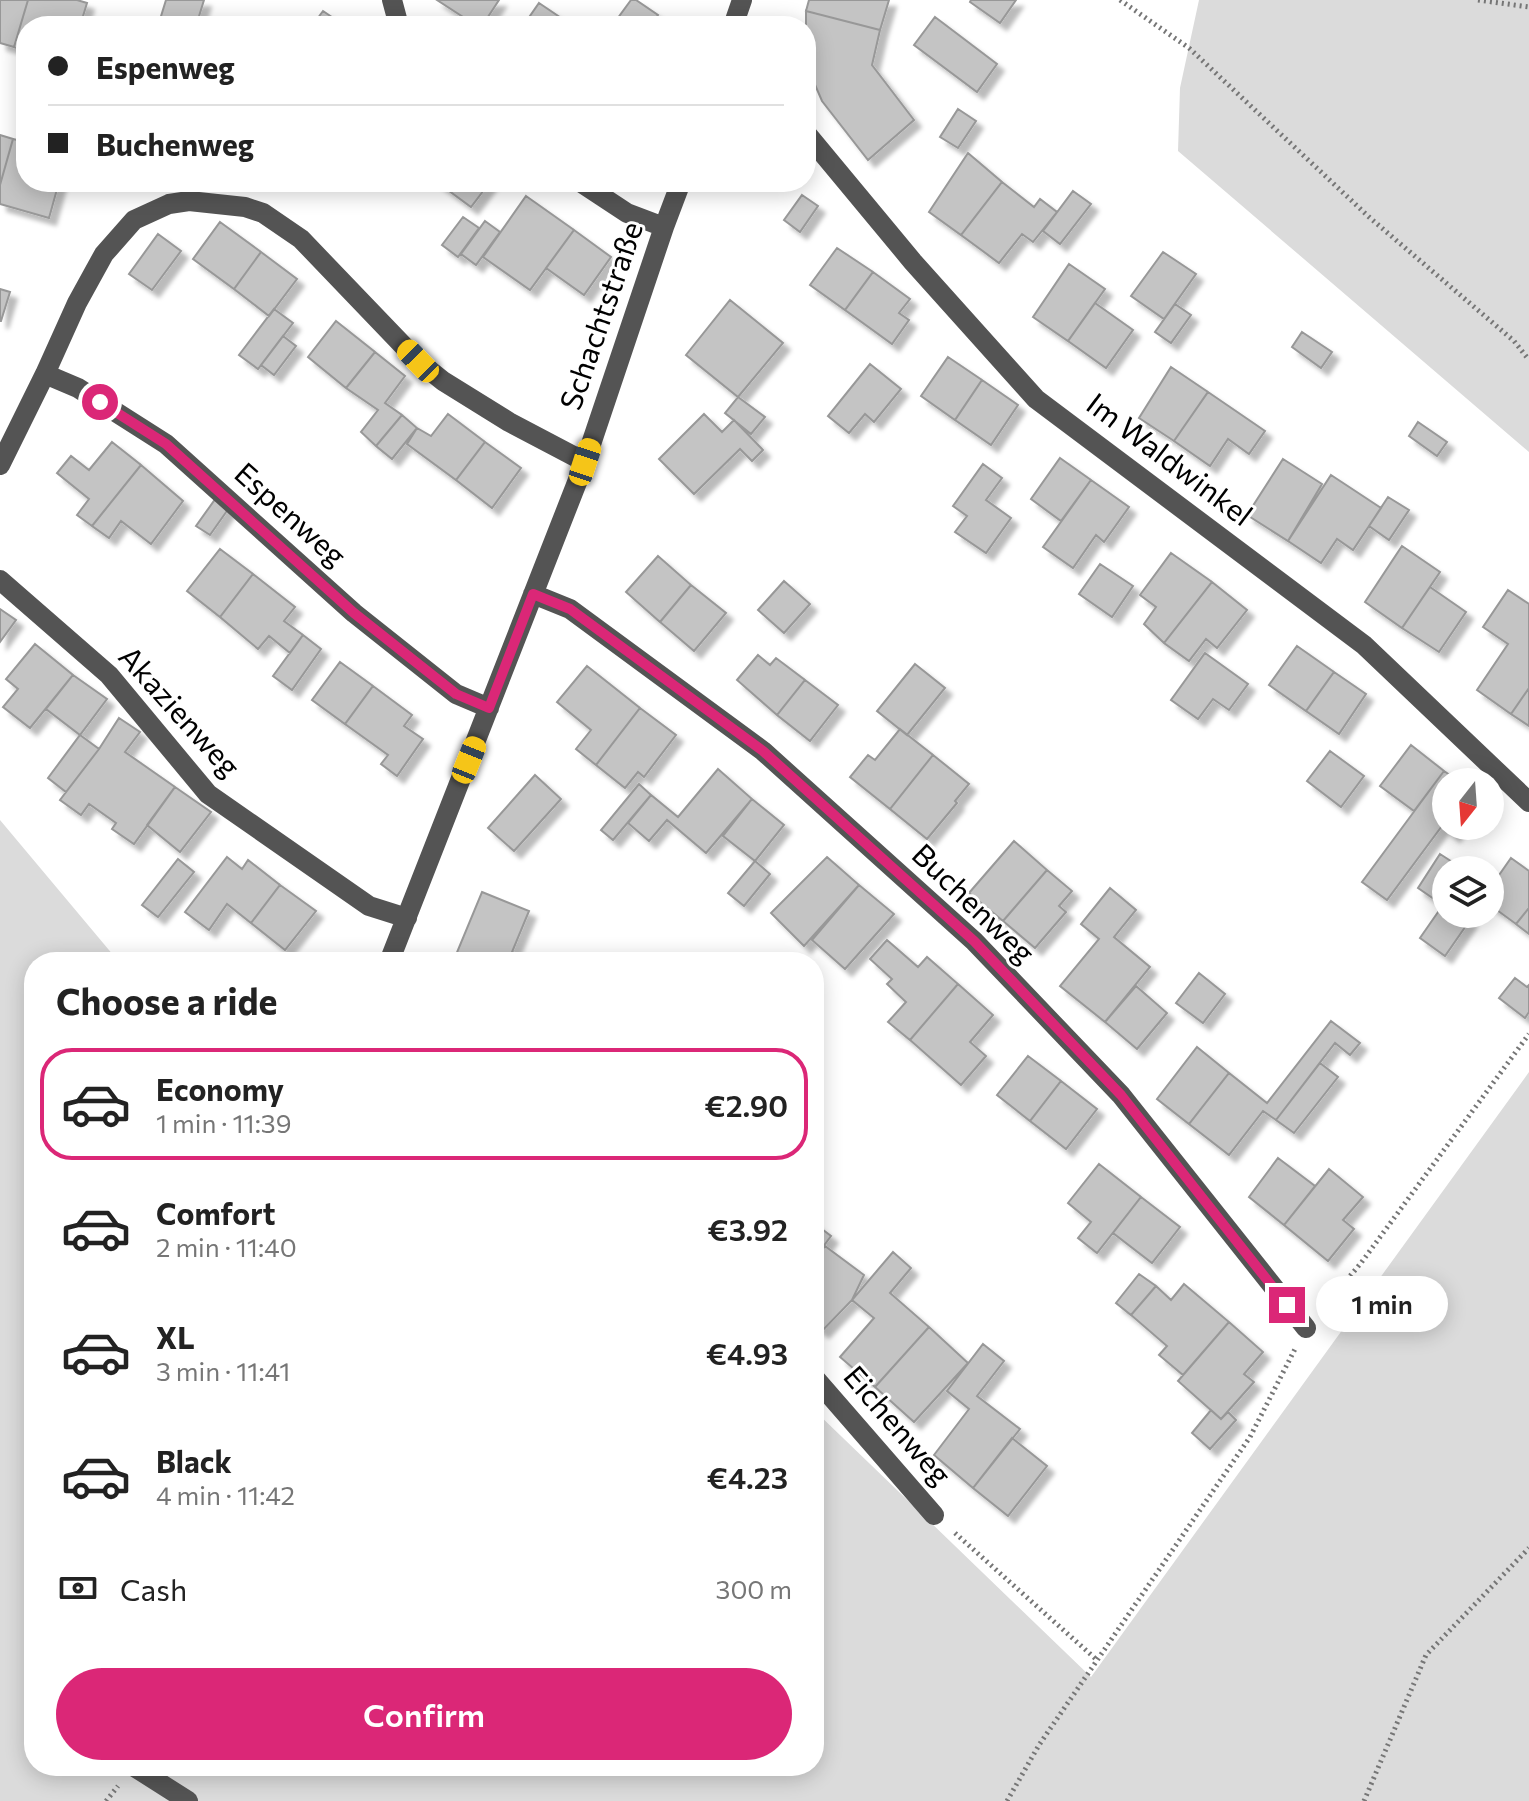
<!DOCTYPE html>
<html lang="en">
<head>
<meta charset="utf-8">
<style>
	:root { --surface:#fff; --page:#f2f2f2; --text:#222; --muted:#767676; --line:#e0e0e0; --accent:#db2777 }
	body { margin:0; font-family:Commissioner,sans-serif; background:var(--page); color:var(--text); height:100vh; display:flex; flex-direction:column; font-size:30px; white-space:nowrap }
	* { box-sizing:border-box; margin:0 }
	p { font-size:26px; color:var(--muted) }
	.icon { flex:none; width:44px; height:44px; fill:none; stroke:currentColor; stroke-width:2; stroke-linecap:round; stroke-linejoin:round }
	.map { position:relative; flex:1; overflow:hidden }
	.details { position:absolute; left:24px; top:952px; width:800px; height:824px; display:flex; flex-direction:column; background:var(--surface); border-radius:32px; box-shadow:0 4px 20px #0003 }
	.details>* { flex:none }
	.hud { position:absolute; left:16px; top:16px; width:800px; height:176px; border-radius:32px; box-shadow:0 4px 20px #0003; display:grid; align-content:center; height:176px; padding:0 32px; background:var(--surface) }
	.needle { width:52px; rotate:197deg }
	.buttons { position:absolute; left:1432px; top:768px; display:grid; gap:16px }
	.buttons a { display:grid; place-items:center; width:72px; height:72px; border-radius:50%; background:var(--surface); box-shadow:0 4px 20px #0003; font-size:40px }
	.end { position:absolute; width:36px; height:36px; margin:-18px; border:10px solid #db2777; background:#fff; box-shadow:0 0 0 4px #fff }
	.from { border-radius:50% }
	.bubble { position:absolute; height:56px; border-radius:28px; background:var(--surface); box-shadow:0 4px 20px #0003; font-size:26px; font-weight:600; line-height:56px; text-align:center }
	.car { position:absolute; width:24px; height:48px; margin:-24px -12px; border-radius:10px; box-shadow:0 0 6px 2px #0007; background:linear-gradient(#f5c518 24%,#345 0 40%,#f5c518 0 76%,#345 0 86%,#f5c518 0) }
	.hud b { display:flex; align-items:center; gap:28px; height:76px; font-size:30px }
	.hud b+b { border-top:2px solid var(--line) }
	.hud i { width:20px; height:20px; background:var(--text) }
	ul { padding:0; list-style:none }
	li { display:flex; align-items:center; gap:24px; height:112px; margin:0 16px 12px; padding:0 16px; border:4px solid transparent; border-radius:32px }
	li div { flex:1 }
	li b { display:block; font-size:30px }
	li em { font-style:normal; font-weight:600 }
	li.selected { border-color:var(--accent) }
	li>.icon { width:72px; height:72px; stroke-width:1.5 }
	h2 { padding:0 32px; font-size:36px; line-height:96px }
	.pay { display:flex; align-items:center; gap:20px; height:88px; padding:0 32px; font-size:30px }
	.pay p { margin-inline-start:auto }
	.action { display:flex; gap:16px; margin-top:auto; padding:16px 32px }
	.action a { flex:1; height:92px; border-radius:48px; background:var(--accent); color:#fff; font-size:32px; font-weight:600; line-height:92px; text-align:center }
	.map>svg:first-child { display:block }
	.green { fill:#dbdbdb }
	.building { fill:#c4c4c4; stroke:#989898; stroke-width:2; filter:url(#shadow) }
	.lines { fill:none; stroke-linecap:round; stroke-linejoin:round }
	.path { stroke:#767676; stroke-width:5; stroke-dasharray:2 4; stroke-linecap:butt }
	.minor { stroke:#545454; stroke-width:20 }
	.route { stroke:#db2777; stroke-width:10 }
	.labels { text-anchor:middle; stroke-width:6; stroke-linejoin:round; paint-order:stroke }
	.street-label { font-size:30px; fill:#000; stroke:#fff }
</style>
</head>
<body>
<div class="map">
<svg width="1529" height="1801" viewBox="0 0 1529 1801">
	<defs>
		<filter id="shadow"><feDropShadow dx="7" dy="7" stdDeviation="2" flood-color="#0004"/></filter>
	</defs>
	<rect width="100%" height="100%" fill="#fff"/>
	<path class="green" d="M1199,0H1529V452L1178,151L1180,88Z
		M0,820L119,962H34V1766H814V1410L1091,1677L1529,1072V1801H0Z"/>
	<path class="building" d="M0,0H28L14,47L0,43Z
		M28,0H77L87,3L80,26H26V51L14,47Z
		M166,0H204L196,26H158Z
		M437,0H499L482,26H477Z
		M631,0H636L658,15L650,26H612Z
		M809,0H889L880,30L806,11Z
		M971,0H1016L1000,23L970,2Z
		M539,3L573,26H523Z
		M323,11L345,26H312Z
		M806,11L880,30L872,65L914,120L868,160L822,101L806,64Z
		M935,17L997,64L977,92L914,45Z
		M958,109L976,121L958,148L940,137Z
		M0,135L13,139L0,185Z
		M13,139L26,142V182H59L49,218L0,204V185Z
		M968,153L1002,182L961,235L929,212Z
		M437,182H490L471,207Z
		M1002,182L1034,207L1040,199L1057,212L1033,242L1022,234L999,263L961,235Z
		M1073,191L1091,204L1060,244L1043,231Z
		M802,195L818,206L800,232L784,220Z
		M526,196L574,230L530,290L483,257Z
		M463,217L479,228L458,257L442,245Z
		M485,221L500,232L476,265L461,254Z
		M220,222L261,252L234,289L193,259Z
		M574,230L611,257L584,295L546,268Z
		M158,234L181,251L152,290L129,274Z
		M837,248L873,272L845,310L810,285Z
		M261,252L297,279L269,316L234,289Z
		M1163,252L1196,274L1164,319L1131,296Z
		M1069,264L1105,289L1068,341L1033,317Z
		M873,272L910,299L899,313L909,320L892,344L845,310Z
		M0,289L10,292L1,321H0Z
		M730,300L783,343L738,397L686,355Z
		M1095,303L1133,330L1106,368L1068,341Z
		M1175,304L1191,315L1171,343L1155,332Z
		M274,309L293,323L258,369L239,355Z
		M336,321L375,352L346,388L308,357Z
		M1302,332L1332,352L1321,368L1292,347Z
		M283,336L296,346L274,375L261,365Z
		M375,352L405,376L385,403L402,415L376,446L361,432L378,410L346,388Z
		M948,357L982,380L955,420L921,396Z
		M870,364L901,389L874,422L865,414L849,433L828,416Z
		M1171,367L1208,392L1174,441L1139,418Z
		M982,380L1018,405L991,445L955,420Z
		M1208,392L1265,431L1249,454L1228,439L1210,466L1174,441Z
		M738,397L765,417L751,434L725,413Z
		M448,414L485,442L456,480L407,444L417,428L431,436Z
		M704,414L722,432L734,420L763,450L752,461L740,449L694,494L659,459Z
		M402,415L417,428L392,459L376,446Z
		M1418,422L1447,442L1437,456L1409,436Z
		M112,442L141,465L92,526L77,515L89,499L57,473L71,456L89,470Z
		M485,442L521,468L492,508L456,480Z
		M1060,458L1091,480L1061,521L1031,499Z
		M1283,459L1322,484L1288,541L1247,515Z
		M983,464L1002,478L986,500L1011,518L986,553L955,532L967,516L953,506Z
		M141,465L183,501L151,544L121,521L109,538L92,526Z
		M1331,475L1381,508L1353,550L1337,539L1321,563L1288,541Z
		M1091,480L1129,507L1104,542L1096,535L1073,568L1043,547Z
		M1388,497L1409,510L1389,540L1369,526Z
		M216,498L229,508L210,535L196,526Z
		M1402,546L1440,572L1402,628L1365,602Z
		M220,549L253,574L220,617L187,591Z
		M1171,553L1212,582L1164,643L1144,624L1156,607L1140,595Z
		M658,556L691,585L660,622L626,592Z
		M1100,564L1133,586L1112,617L1079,594Z
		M253,574L295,607L284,621L303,635L290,653L269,636L258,649L220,617Z
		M784,581L810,604L784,633L758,610Z
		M1212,582L1247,610L1217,648L1206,639L1189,661L1164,643Z
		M691,585L726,613L694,651L660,622Z
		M1430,587L1466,612L1439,652L1402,628Z
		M1508,590L1529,604V688L1511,714L1477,690L1508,644L1483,627Z
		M0,609L16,620L0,642Z
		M303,635L321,649L292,690L273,676Z
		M35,644L73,675L30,728L3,707L18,689L6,679Z
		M1297,646L1334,672L1306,711L1269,685Z
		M1205,653L1248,684L1229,710L1213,699L1198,719L1171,700Z
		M758,655L770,665L776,658L805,680L777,715L737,680Z
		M340,662L373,686L345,724L312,700Z
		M915,664L945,688L907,735L877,711Z
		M587,666L640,708L596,765L576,749L591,730L557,702Z
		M1334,672L1366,694L1339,734L1306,711Z
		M73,675L107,699L80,735L46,709Z
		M805,680L838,705L810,741L777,715Z
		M373,686L412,715L404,726L423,739L397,776L381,764L388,755L345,724Z
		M1529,688V726L1511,714Z
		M640,708L676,735L644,777L638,772L625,788L596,765Z
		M119,718L140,732L125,752L175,787L134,844L112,829L116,823L89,804L81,815L60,800L99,749Z
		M900,729L933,755L890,809L850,777L868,755L875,760Z
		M80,735L99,749L66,792L48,778Z
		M1411,745L1444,771L1414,811L1380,786Z
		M1330,751L1364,776L1341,807L1307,781Z
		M933,755L969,784L955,801L957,803L927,839L890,809Z
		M718,769L752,799L706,853L667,820L649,841L628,823L651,795L678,817Z
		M1444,771L1460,782H1446V826H1459L1453,835L1442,826L1387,900L1362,882Z
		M535,775L561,799L514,851L488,828Z
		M639,784L651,795L613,840L601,830Z
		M175,787L211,812L180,852L147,825Z
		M752,799L784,825L755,861L723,836Z
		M1014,841L1047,870L1003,921L969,893Z
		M1440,854L1460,867L1458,870H1446V888L1437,901L1418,888Z
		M227,857L242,869L248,860L280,885L251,923L227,904L209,930L185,912Z
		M827,857L859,885L804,946L771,913Z
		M1511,858L1529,871V908L1516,924L1490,905V888Z
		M178,859L194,872L158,917L142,905Z
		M755,861L770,874L744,906L728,893Z
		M1047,870L1072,891L1059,906L1066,912L1035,948L1003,921Z
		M280,885L316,911L285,950L251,923Z
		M859,885L894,914L845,969L812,940Z
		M1110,888L1136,910L1114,937L1150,967L1105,1022L1060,986L1099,939L1081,924Z
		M482,892L529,911L512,952L522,957L520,962H453Z
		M1445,902L1446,914H1461L1470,920L1445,956L1420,938Z
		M1529,908V934L1516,924Z
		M887,940L918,967L927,957L958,984L910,1040L888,1022L906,1002L887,984L892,979L870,959Z
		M1199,973L1225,994L1203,1023L1176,1003Z
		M1515,978L1527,987L1529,985V1012L1525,1018L1499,998Z
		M958,984L993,1015L970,1042L986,1056L961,1085L910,1040Z
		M1136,986L1167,1013L1137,1049L1105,1022Z
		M1331,1021L1360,1043L1350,1055L1335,1043L1276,1120L1263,1111L1229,1155L1189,1124L1229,1073L1267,1103Z
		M1197,1047L1229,1073L1189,1124L1157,1099Z
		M1028,1056L1061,1081L1030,1121L997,1095Z
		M1320,1063L1338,1077L1294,1133L1276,1120Z
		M1061,1081L1097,1109L1066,1149L1030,1121Z
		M1278,1158L1315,1186L1284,1225L1249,1197Z
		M1099,1164L1141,1197L1097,1253L1078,1238L1091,1222L1068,1203Z
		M1329,1169L1363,1197L1343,1220L1354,1229L1328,1261L1284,1225Z
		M1141,1197L1180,1227L1152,1263L1113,1233Z
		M814,1223L831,1236L814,1259Z
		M825,1246L864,1275L852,1300L822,1331L814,1325V1261Z
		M893,1252L911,1268L890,1293L929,1327L875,1387L840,1357L874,1318L852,1300Z
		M1139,1274L1156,1286L1131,1315L1116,1303Z
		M1184,1284L1229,1322L1183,1375L1159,1355L1167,1346L1131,1315L1156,1286L1171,1300Z
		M1229,1322L1263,1352L1244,1374L1254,1382L1221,1419L1178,1381Z
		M929,1327L968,1363L914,1422L875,1387Z
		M983,1344L1004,1361L977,1396L1020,1429L973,1488L934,1455L969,1409L947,1391Z
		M1211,1410L1221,1419L1228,1412L1236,1420L1210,1449L1192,1433Z
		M1012,1438L1047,1466L1008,1516L973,1488Z"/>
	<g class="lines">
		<path class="path" d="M1120,0L1189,48L1369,217L1514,341L1529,360
			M1478,0L1529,7
			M1323,1308L1361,1263L1529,1034
			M955,1533L1097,1660
			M106,1801L118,1786
			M1007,1801L1039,1745L1250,1437L1295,1349
			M1364,1801L1426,1655L1529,1548"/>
		<path class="minor" d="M392,0L399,26
			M733,26L742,0
			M806,133L913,262L1036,399L1364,645L1529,802
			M580,182L627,213L664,227
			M45,374L78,388L166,444L354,613L456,694L489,708
			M0,465L45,374L77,303L104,254L134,220L169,204L189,201L245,207L263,213L301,239L418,361L443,381L509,422L585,462
			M0,580L109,675L208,794L369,906L407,918
			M533,594L570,609L763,751L974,941L1121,1095L1306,1328
			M389,962L585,462L664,227L681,182
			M814,1377L934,1515
			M133,1766L188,1801"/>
	</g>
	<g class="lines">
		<path class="route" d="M100,402L166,444L354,613L456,694L489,708L533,594L570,609L763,751L974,941L1121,1095L1287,1305"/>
	</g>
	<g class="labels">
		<g class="street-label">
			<text transform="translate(602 316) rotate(-71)" y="10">Schachtstraße</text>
			<text transform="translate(1169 460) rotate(37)" y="10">Im Waldwinkel</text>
			<text transform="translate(290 515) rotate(42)" y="10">Espenweg</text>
			<text transform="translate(179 712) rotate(48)" y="10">Akazienweg</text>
			<text transform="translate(973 904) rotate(44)" y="10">Buchenweg</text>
			<text transform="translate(897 1426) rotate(49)" y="10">Eichenweg</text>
		</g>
	</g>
</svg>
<div class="buttons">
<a><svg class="needle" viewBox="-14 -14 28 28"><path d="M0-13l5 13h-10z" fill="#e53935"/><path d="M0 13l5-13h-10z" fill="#767676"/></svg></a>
<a><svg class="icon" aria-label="layers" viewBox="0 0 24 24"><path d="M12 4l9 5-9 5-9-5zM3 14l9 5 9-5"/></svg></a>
</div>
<i class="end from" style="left:100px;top:402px"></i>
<i class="end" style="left:1287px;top:1305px"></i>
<div class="bubble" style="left:1316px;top:1276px;width:132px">1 min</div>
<i class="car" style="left:418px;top:361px;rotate:316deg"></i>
<i class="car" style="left:585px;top:462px;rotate:18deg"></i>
<i class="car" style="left:469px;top:760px;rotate:22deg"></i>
<div class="hud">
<b><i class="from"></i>Espenweg</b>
<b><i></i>Buchenweg</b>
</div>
<section class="details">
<h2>Choose a ride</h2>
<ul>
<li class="selected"><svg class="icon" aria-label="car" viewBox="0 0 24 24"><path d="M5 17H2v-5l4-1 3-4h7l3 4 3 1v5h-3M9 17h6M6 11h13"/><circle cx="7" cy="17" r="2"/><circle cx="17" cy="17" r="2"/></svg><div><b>Economy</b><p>1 min · 11:39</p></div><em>€2.90</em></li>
<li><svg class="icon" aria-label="car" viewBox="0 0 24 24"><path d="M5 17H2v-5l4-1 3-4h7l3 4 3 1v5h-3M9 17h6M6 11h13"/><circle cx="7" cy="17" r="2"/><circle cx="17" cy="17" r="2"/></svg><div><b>Comfort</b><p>2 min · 11:40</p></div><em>€3.92</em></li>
<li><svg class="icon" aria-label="car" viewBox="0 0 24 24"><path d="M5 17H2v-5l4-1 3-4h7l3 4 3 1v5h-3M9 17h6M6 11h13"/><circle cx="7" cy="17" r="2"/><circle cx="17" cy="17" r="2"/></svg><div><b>XL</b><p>3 min · 11:41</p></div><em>€4.93</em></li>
<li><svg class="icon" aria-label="car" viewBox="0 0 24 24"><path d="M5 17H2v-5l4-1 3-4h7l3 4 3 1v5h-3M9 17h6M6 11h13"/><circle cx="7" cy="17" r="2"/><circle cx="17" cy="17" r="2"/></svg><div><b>Black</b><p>4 min · 11:42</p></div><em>€4.23</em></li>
</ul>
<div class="pay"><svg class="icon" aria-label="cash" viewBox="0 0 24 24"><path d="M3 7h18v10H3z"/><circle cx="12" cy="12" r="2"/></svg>Cash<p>300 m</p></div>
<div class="action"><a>Confirm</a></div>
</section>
</div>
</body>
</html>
